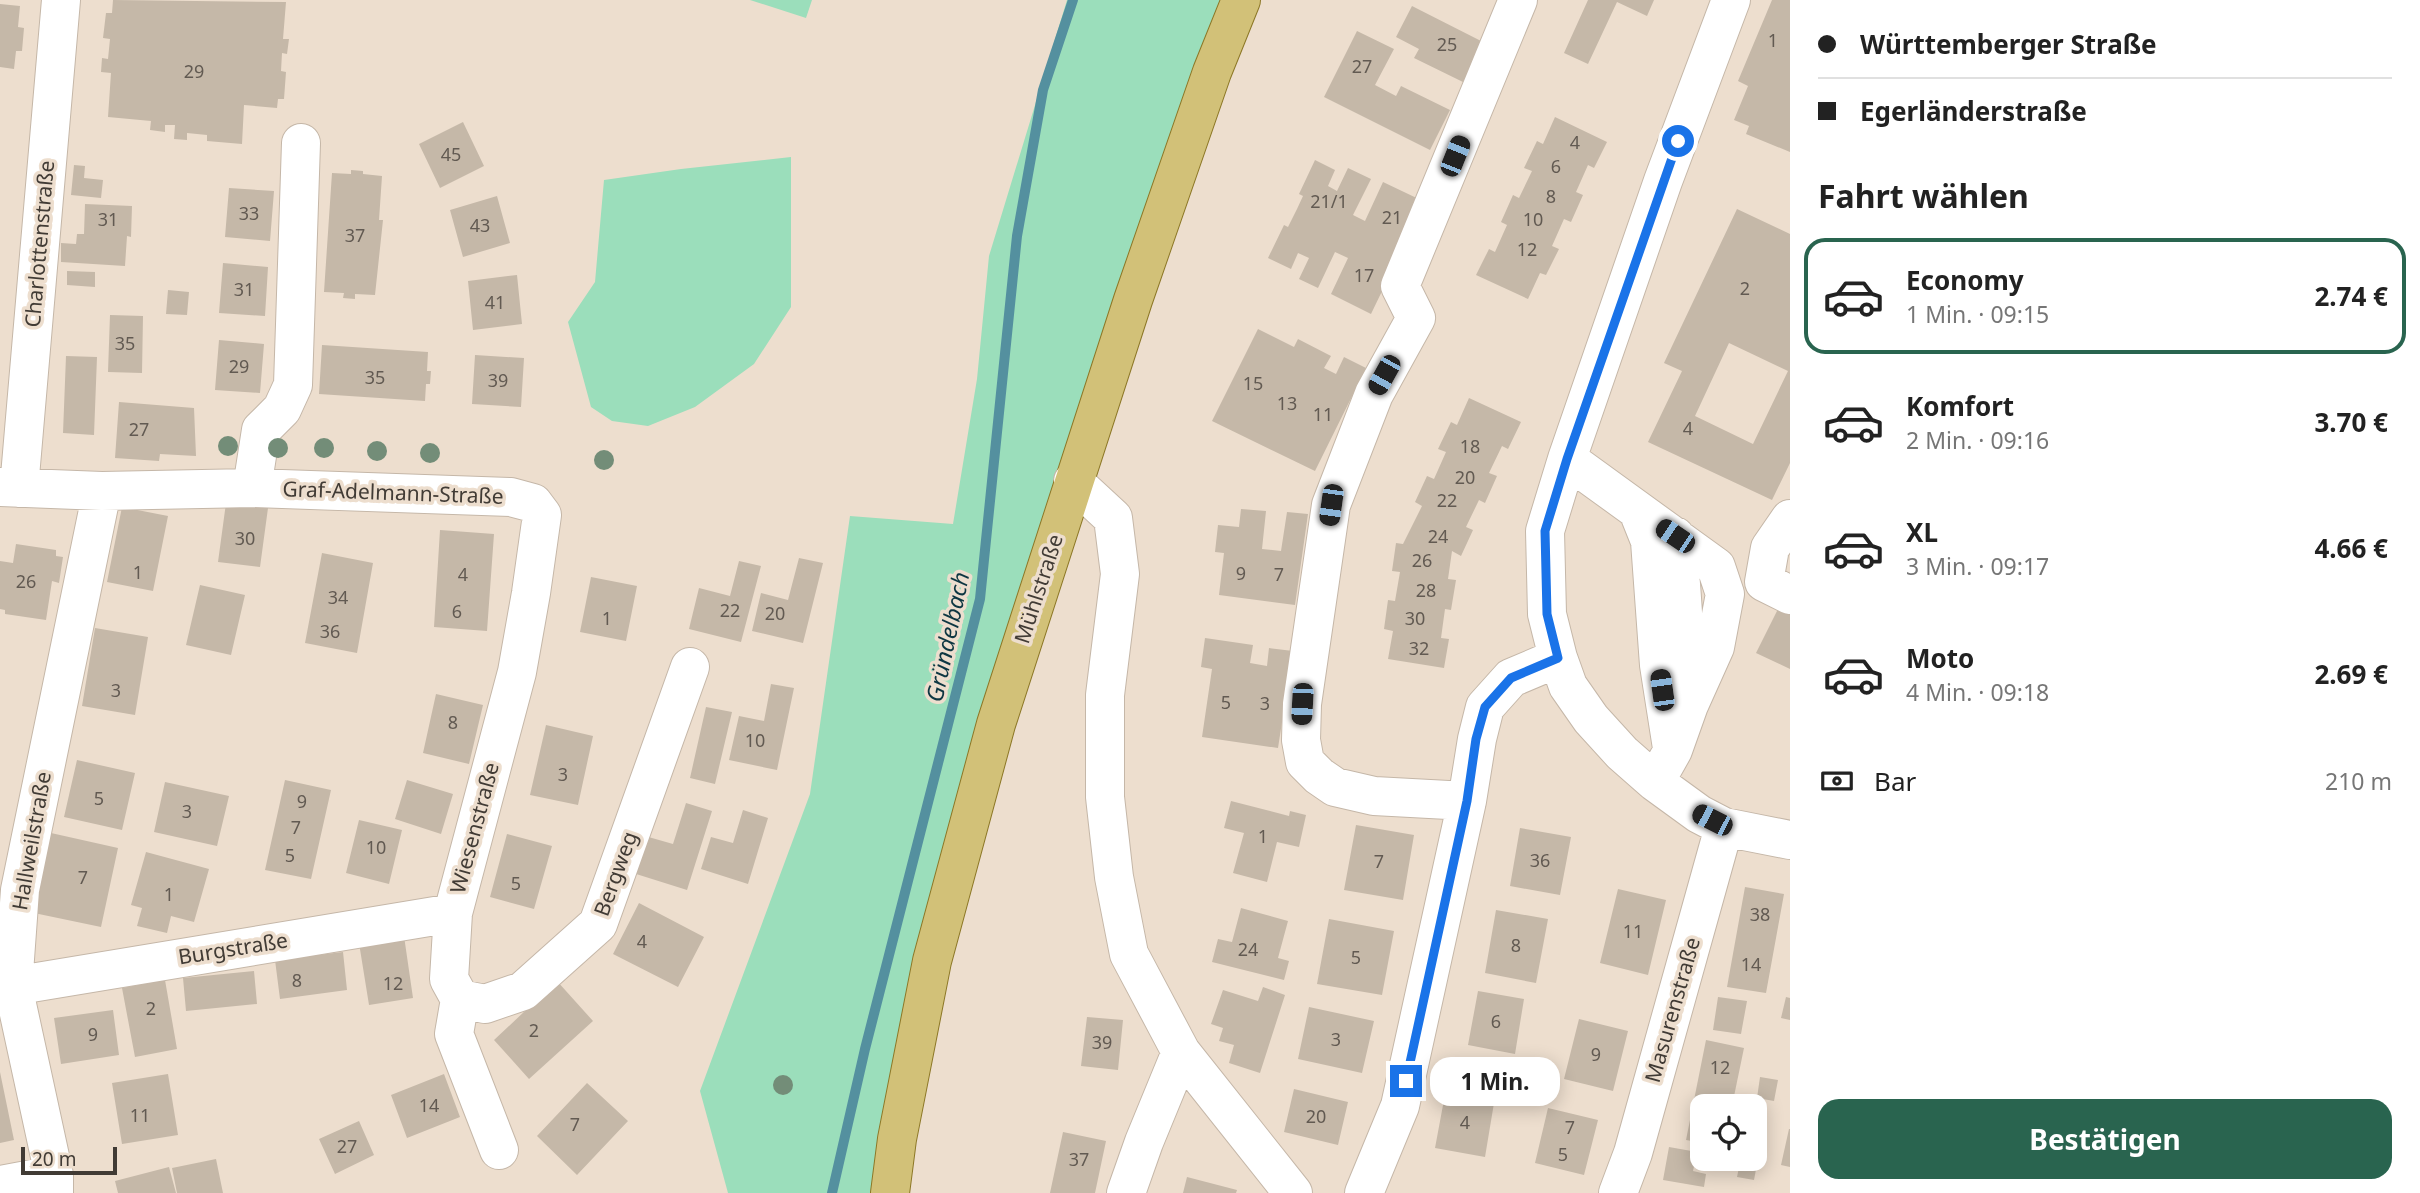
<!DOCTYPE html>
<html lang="de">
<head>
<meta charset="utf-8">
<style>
	:root { --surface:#fff; --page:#f6f6f6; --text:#222; --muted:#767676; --line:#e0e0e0; --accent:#29644f }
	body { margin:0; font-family:"Noto Sans",sans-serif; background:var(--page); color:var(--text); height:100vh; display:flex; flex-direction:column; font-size:26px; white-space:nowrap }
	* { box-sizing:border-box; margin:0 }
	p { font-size:23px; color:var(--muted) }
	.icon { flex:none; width:38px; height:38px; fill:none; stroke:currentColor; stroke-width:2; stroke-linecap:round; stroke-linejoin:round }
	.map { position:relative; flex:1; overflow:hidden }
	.details { display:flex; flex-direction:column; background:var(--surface); width:630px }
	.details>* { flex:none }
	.banner { display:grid; align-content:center; height:154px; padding:0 28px; background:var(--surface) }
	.buttons { position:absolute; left:1690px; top:1094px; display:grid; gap:14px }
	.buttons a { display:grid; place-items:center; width:77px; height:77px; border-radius:14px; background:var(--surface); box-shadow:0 4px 18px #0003; font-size:35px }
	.scale { position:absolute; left:21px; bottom:18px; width:96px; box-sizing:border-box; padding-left:7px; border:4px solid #413b35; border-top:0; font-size:19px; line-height:24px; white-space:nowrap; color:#413b35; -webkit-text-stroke:5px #eddece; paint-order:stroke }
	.end { position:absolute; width:32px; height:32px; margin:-16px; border:9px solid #1a73e8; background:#fff; box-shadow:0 0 0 4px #fff }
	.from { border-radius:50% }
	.bubble { position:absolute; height:49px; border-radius:21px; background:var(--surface); box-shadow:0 4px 18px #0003; font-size:23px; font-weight:700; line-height:49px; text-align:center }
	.car { position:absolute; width:21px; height:42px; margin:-21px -10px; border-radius:9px; box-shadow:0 0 5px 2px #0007; background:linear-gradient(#222 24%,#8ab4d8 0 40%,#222 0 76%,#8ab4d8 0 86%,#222 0) }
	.banner b { display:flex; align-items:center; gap:24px; height:66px; font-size:26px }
	.banner b+b { border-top:2px solid var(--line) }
	.banner i { width:18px; height:18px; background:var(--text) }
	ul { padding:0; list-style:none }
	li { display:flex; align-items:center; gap:21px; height:116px; margin:0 14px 10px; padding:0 14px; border:4px solid transparent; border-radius:21px }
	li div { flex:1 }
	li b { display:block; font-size:26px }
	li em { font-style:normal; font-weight:700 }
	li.on { border-color:var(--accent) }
	li>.icon { width:63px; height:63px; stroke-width:1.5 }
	h2 { padding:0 28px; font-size:32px; line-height:84px }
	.pay { display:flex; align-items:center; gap:18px; height:77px; padding:0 28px; font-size:26px }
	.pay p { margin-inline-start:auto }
	.primary-button { display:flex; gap:14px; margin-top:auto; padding:14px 28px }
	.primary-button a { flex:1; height:80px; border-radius:21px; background:var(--accent); color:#fff; font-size:28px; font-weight:700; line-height:80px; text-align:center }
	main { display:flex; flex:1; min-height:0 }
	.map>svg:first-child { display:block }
	.green { fill:#9bdebb }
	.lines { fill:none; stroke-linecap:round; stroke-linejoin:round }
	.stream { stroke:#54909f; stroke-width:10 }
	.building { fill:#c5b8a8; fill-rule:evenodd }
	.minor-casing { stroke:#c5b7a8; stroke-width:40 }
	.major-casing { stroke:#8c7726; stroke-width:40 }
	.minor { stroke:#fff; stroke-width:38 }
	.major { stroke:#d2c178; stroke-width:38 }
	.tree { fill:#738d78 }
	.route { stroke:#1a73e8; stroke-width:9 }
	.labels { text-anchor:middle; stroke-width:7; stroke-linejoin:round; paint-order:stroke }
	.number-label { font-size:18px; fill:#625a52 }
	.street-label { font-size:21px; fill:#413b35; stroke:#eddece }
	.water-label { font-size:23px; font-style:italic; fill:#0d3742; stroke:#eddece }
</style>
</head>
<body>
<main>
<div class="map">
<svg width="1790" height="1193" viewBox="0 0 1790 1193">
	<rect width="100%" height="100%" fill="#eddece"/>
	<path class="green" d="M750,0H812L806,18Z
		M1067,0H1241L1073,481L890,1193H728L700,1091L810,794L850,516L953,524L977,379L989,256Z
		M791,157V307L754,364L695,407L648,426L612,421L591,407L568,322L595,282L604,180L681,169Z"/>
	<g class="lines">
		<path class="stream" d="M832,1193L865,1049L980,599L1017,236L1043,90L1073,0"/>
	</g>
	<path class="building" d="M113,0L286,2L283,39H289L287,54L282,53L281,71L286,72L284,99H278L277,108L244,105L242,144L207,141V135L187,133V140L174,139L175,125H165V132L150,130L151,121L108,117L111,73L101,72L102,58L108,59L110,39L103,38L106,13H112Z
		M1588,0H1654L1647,16L1617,2L1588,64L1564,53Z
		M1772,0H1790V152L1746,134L1749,126L1734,120L1748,86L1738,81Z
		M0,4L20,6L18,27L24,28L22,51H16L14,69L0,67Z
		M1412,6L1483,42L1463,82L1414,58L1419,49L1396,37Z
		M1357,31L1394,49L1375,85L1396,96L1401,86L1450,110L1430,150L1324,97Z
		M1555,117L1607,142L1594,168L1588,165L1576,192L1583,195L1571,222L1564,219L1552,246L1559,249L1546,275L1540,273L1528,299L1476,275L1489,249L1495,252L1507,225L1501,222L1513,195L1519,198L1532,171L1524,168L1537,141L1543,144Z
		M463,122L484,166L440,188L419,144Z
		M1315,160L1335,170L1328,186L1337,191L1348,168L1371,179L1353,215L1365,221L1383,182L1425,202L1371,314L1331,294L1348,258L1335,252L1318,288L1299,279L1309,258L1298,253L1291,269L1268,258L1284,225L1288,227L1297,209L1303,196L1299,194Z
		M74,165L85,166L84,178L103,180L101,198L71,195Z
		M351,170L363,171V174L382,176L379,220H383L375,295L355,294V299L343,298L344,293L324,292L332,173L351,174Z
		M229,188L274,191L270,241L225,237Z
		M497,196L510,243L463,257L450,210Z
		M85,204L132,206L131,237L127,236L125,266L61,262V243L76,244L77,234H84Z
		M1737,209L1790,234V463L1772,500L1648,442L1682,371L1664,363ZM1729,343L1788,371L1753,444L1695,416Z
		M223,263L268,267L265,316L219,313Z
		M67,271L95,272V287L67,285Z
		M517,275L522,324L473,330L468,281Z
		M168,290L189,292L187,315L166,314Z
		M110,315L143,316L142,373L108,372Z
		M1258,329L1294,347L1298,339L1331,356L1324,368L1336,374L1344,357L1366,368L1315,471L1212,421Z
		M219,340L264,344L260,393L215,390Z
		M322,345L428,352L427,371H431L430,384H426L425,401L319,394Z
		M475,355L524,358L521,407L472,404Z
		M66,356L97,357L94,435L63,433Z
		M1469,398L1521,422L1508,449L1502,446L1489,473L1497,476L1485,503L1479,500L1466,527L1473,530L1461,556L1452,551L1448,579L1456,580L1451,610L1445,609L1441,638L1449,639L1444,668L1388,659L1393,631L1384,629L1388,600L1395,601L1400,572L1392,571L1396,543L1403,544L1422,506L1415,502L1427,476L1434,479L1446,452L1438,449L1451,422L1457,425Z
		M119,402L194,408L196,456L160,454L159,461L115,458Z
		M226,503L268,508L260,567L218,562Z
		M122,507L168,516L153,591L107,582Z
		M1241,509L1266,511L1262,549L1281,551L1287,512L1308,514L1295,605L1219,595L1224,553L1215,552L1218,525L1239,527Z
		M440,530L494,534L487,631L434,627Z
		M16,544L56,550V556L63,557L59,583L52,581L46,620L5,614V610L0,609V561L13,563Z
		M322,553L373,563L357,653L305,643Z
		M799,558L823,563L803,643L752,631L761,593L788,600Z
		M739,561L761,566L741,642L689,629L699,588L730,596Z
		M591,577L637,586L626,641L580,632Z
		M200,585L245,595L231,655L186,645Z
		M1782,601L1790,605V669L1756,653Z
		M95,628L148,637L135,715L82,706Z
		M1205,638L1253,645L1250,663L1267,666L1269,648L1293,651L1278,748L1202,737L1212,669L1201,667Z
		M771,684L794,688L777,770L729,760L739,716L764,721Z
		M436,694L483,705L469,764L423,753Z
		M706,707L732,712L715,784L690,778Z
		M546,725L593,736L578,805L530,795Z
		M77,760L135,773L122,830L64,817Z
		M285,780L331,790L311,879L265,870Z
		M407,780L453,794L441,834L395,819Z
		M165,782L229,796L217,846L154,832Z
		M1231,801L1289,816L1290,811L1306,815L1299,847L1277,842L1267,882L1233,873L1244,833L1224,828Z
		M686,803L712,811L687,890L633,873L645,836L673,844Z
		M743,810L768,818L748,884L701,869L711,837L733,843Z
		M359,820L402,830L389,884L346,873Z
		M1356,825L1414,835L1403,900L1344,890Z
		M1520,828L1571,837L1560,895L1510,886Z
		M51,833L118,848L101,927L34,913Z
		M507,834L552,846L534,909L490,897Z
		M146,852L209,869L194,922L171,916L167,933L137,926L142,908L131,905Z
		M1745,887L1784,894L1766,993L1727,987Z
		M1618,889L1666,900L1648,975L1600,963Z
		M639,903L704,937L678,987L613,954Z
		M1241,908L1288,921L1278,958L1289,961L1284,980L1212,962L1218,939L1232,942Z
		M1496,910L1548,919L1536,983L1485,973Z
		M1329,919L1394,931L1382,995L1317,984Z
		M404,936L413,998L369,1005L359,943Z
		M343,952L347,990L280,999L275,960Z
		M254,971L257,1004L186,1011L183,978Z
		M165,980L177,1049L135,1057L122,988Z
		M557,981L593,1021L529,1079L494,1040Z
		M1263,987L1285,995L1260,1073L1229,1063L1234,1045L1219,1041L1223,1028L1211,1024L1223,990L1258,1001Z
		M1478,991L1524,999L1515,1054L1468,1045Z
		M1718,997L1747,1001L1741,1034L1713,1030Z
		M1786,997L1790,998V1020L1781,1018Z
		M1309,1007L1374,1021L1362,1073L1298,1059Z
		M113,1010L119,1055L61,1064L54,1018Z
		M1087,1017L1123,1020L1118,1070L1081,1066Z
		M1579,1019L1628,1031L1613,1091L1564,1079Z
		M1706,1040L1744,1048L1732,1106H1703V1143L1686,1140Z
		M0,1072L14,1140L0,1143Z
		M168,1074L178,1135L122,1144L112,1083Z
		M444,1074L460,1117L407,1138L391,1095Z
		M1760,1077L1778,1080L1774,1101L1757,1098Z
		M587,1083L628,1121L577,1175L537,1136Z
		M1294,1089L1348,1102L1338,1145L1284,1132Z
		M1446,1089L1495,1097L1485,1157L1435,1148Z
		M1548,1108L1598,1120L1584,1175L1535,1163Z
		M359,1121L374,1155L335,1174L319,1139Z
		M1789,1129H1790V1167L1781,1165Z
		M1063,1132L1106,1141L1095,1193H1050Z
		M1669,1147L1697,1152L1693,1171L1706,1174L1704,1187L1663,1180Z
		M1741,1158L1758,1159L1754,1180L1737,1177Z
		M216,1159L223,1193H177L172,1168Z
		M169,1167L176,1193H118L115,1181Z
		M1187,1177L1237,1190L1236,1193H1183Z"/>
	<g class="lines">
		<g class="minor-casing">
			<path id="minor" d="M1731,0L1663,181L1567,459L1545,531L1547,614L1558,658L1568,686L1591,719L1622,753L1655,782L1699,814L1724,827L1790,840
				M1567,459L1716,567L1725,594L1715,647L1689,705L1673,750L1655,782
				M1073,481L1113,518L1120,574L1105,695V797L1114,877L1129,954L1181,1052L1293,1193
				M0,487L102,491L252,488L511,497L533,503L542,515L531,593L517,672L453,913L449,979L460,999L454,1034L499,1150
				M19,488L61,0
				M252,488L261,430L282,409L293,385L301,143
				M1638,511L1650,541L1659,665L1672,748
				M1790,519L1770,548L1764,582L1790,595
				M1675,536L1681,584L1689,699
				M1467,801L1374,796L1335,787L1319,776L1305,762L1301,740L1302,704L1331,505L1374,394L1416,318L1400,286L1518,0
				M13,986L453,913
				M460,999L485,1004L523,991L598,924L690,667
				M0,1185L54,1175
				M54,1193V1175L13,986L20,890L102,491
				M1126,1193L1144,1142L1181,1052
				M1364,1193L1400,1106L1467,801L1477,739L1485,707L1511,678L1558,658
				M1618,1193L1633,1153L1724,827"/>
		</g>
		<g class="major-casing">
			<path id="major" d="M890,1193L897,1139L932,961L996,724L1133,300L1212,72L1241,0"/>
		</g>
		<use href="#minor" class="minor"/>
		<use href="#major" class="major"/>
	</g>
	<g class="tree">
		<circle cx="228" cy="446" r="10"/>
		<circle cx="278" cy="448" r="10"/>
		<circle cx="324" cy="448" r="10"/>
		<circle cx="377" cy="451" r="10"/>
		<circle cx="430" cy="453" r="10"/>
		<circle cx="604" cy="460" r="10"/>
		<circle cx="783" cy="1085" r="10"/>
	</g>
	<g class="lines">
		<path class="route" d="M1406,1081L1467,801L1476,739L1485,707L1511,678L1558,658L1547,614L1545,531L1567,459L1678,141"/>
	</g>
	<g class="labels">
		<g class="number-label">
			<text x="1773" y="47">1</text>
			<text x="1447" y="51">25</text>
			<text x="1362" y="73">27</text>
			<text x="194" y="78">29</text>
			<text x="1575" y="149">4</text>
			<text x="451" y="161">45</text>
			<text x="1556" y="173">6</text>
			<text x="1551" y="203">8</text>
			<text x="1329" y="208">21/1</text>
			<text x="249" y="220">33</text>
			<text x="1392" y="224">21</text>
			<text x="108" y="226">31</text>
			<text x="1533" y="226">10</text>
			<text x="480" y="232">43</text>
			<text x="355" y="242">37</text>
			<text x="1527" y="256">12</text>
			<text x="1364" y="282">17</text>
			<text x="1745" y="295">2</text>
			<text x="244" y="296">31</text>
			<text x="495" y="309">41</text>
			<text x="125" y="350">35</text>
			<text x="239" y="373">29</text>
			<text x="375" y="384">35</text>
			<text x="498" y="387">39</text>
			<text x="1253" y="390">15</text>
			<text x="1287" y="410">13</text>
			<text x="1323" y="421">11</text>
			<text x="1688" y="435">4</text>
			<text x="139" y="436">27</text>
			<text x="1470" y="453">18</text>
			<text x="1465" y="484">20</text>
			<text x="1447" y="507">22</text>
			<text x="1438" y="543">24</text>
			<text x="245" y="545">30</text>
			<text x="1422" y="567">26</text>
			<text x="138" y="579">1</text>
			<text x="1241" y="580">9</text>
			<text x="463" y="581">4</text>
			<text x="1279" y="581">7</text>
			<text x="26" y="588">26</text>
			<text x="1426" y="597">28</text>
			<text x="338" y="604">34</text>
			<text x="730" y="617">22</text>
			<text x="457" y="618">6</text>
			<text x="775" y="620">20</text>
			<text x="607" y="625">1</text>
			<text x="1415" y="625">30</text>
			<text x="330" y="638">36</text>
			<text x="1419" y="655">32</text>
			<text x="116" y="697">3</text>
			<text x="1226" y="709">5</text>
			<text x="1265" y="710">3</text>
			<text x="453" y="729">8</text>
			<text x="755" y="747">10</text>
			<text x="563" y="781">3</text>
			<text x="99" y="805">5</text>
			<text x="302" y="808">9</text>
			<text x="187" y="818">3</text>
			<text x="296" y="834">7</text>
			<text x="1263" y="843">1</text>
			<text x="376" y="854">10</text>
			<text x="290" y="862">5</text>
			<text x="1540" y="867">36</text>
			<text x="1379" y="868">7</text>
			<text x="83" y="884">7</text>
			<text x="516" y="890">5</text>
			<text x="169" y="901">1</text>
			<text x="1760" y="921">38</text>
			<text x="1633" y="938">11</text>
			<text x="642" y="948">4</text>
			<text x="1516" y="952">8</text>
			<text x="1248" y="956">24</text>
			<text x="1356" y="964">5</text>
			<text x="1751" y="971">14</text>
			<text x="297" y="987">8</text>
			<text x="393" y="990">12</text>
			<text x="151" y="1015">2</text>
			<text x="1496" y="1028">6</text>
			<text x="534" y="1037">2</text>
			<text x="93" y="1041">9</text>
			<text x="1336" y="1046">3</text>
			<text x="1102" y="1049">39</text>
			<text x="1596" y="1061">9</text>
			<text x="1720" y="1074">12</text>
			<text x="429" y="1112">14</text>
			<text x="140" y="1122">11</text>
			<text x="1316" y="1123">20</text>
			<text x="1465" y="1129">4</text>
			<text x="575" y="1131">7</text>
			<text x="1570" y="1134">7</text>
			<text x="347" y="1153">27</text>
			<text x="1563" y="1161">5</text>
			<text x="1079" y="1166">37</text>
		</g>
		<g class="street-label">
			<text transform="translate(40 244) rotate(-85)" y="7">Charlottenstraße</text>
			<text transform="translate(393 493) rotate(2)" y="7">Graf-Adelmann-Straße</text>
			<text transform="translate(1039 589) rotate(-72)" y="7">Mühlstraße</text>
			<text transform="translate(475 828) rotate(-75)" y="7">Wiesenstraße</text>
			<text transform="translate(32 841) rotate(-80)" y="7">Hallweilstraße</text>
			<text transform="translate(616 874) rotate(-70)" y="7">Bergweg</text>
			<text transform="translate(233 949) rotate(-9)" y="7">Burgstraße</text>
			<text transform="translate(1673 1010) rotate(-74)" y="7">Masurenstraße</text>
		</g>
		<g class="water-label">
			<text transform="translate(948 637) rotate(-78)" y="8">Gründelbach</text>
		</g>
	</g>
</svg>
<div class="buttons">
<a><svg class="icon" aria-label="locate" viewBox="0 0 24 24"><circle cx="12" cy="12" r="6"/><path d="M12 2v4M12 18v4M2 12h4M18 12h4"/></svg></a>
</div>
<div class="scale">20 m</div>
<i class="end from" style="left:1678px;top:141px"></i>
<i class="end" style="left:1406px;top:1081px"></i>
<div class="bubble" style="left:1430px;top:1057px;width:130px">1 Min.</div>
<i class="car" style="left:1455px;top:156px;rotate:22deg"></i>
<i class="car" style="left:1384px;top:375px;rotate:209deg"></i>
<i class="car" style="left:1331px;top:505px;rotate:188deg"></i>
<i class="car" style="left:1675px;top:536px;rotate:304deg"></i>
<i class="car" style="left:1662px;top:690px;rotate:352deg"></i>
<i class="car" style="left:1302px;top:704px;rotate:183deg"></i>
<i class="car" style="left:1712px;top:820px;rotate:297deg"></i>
</div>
<section class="details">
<div class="banner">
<b><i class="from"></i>Württemberger Straße</b>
<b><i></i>Egerländerstraße</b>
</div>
<h2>Fahrt wählen</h2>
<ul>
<li class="on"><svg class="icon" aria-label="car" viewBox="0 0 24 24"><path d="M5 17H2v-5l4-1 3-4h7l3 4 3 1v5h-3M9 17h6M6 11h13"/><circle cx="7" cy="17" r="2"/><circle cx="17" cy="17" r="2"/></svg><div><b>Economy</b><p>1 Min. · 09:15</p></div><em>2.74 €</em></li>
<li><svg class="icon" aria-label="car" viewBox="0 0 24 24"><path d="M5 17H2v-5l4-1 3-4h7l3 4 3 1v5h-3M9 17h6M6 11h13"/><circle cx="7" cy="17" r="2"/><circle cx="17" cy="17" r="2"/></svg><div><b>Komfort</b><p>2 Min. · 09:16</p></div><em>3.70 €</em></li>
<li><svg class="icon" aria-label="car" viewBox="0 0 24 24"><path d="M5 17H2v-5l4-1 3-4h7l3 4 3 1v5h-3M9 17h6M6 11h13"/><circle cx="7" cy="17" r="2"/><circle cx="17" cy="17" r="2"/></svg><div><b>XL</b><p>3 Min. · 09:17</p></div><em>4.66 €</em></li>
<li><svg class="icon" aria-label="car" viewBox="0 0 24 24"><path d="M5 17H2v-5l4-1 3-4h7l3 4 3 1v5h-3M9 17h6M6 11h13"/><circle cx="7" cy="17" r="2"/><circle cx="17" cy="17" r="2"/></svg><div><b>Moto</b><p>4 Min. · 09:18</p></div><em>2.69 €</em></li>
</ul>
<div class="pay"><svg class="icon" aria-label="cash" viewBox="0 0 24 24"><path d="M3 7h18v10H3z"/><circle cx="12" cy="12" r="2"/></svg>Bar<p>210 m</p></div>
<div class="primary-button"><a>Bestätigen</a></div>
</section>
</main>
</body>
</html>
